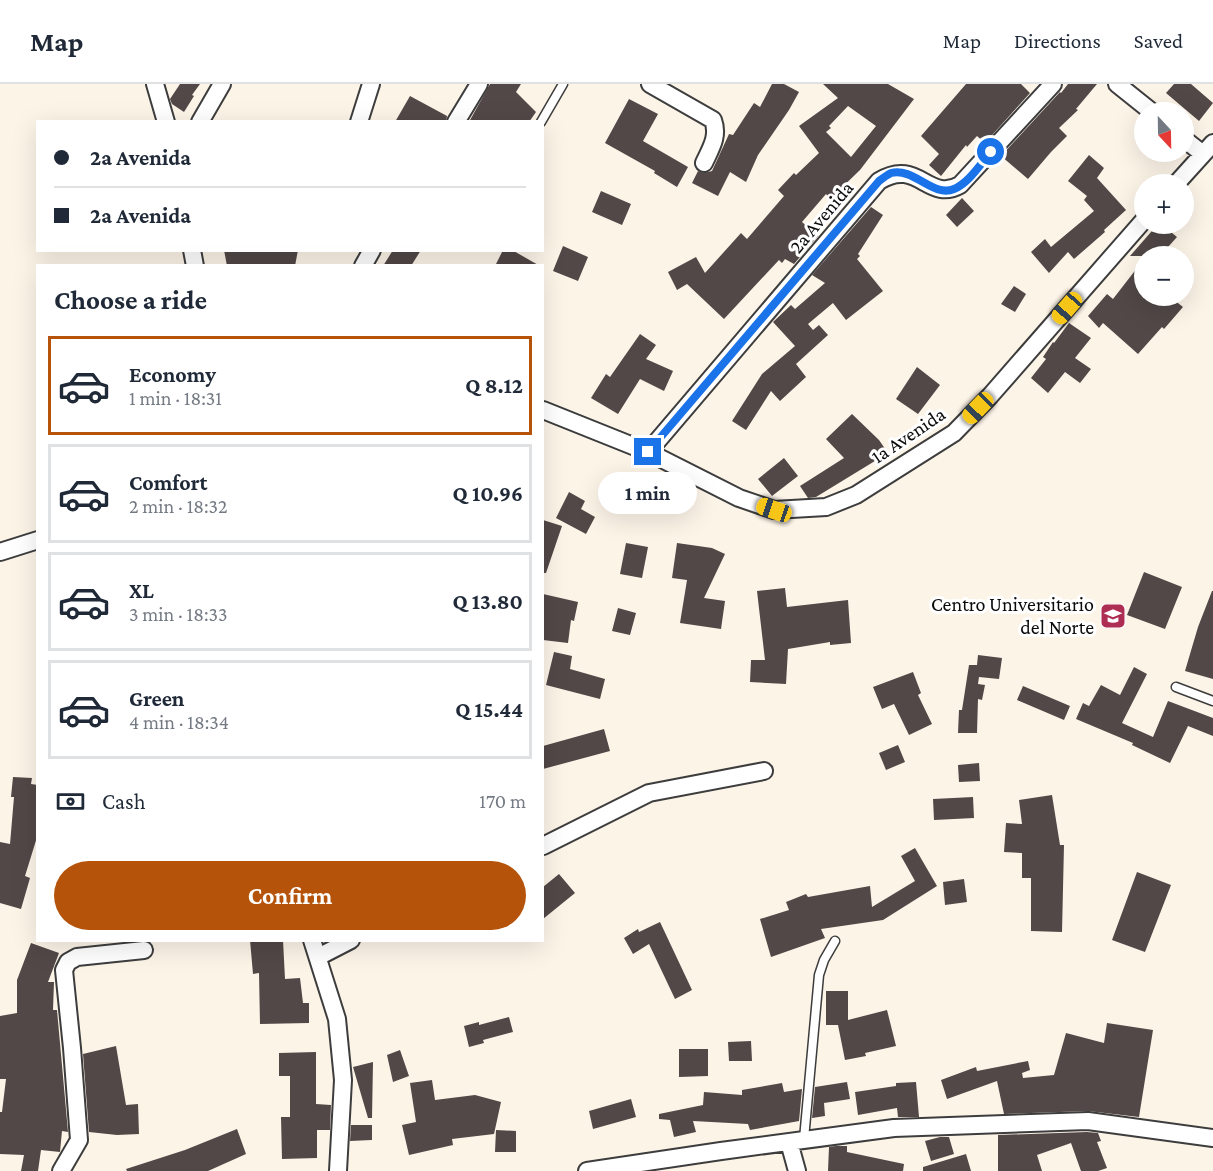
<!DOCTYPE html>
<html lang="en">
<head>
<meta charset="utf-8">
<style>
	:root { --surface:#fff; --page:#f6f6f7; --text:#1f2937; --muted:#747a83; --line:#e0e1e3; --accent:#b45309 }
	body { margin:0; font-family:"Crimson Pro",serif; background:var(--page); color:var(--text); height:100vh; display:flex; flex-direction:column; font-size:22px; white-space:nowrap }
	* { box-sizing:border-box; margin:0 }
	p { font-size:20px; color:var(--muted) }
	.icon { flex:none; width:33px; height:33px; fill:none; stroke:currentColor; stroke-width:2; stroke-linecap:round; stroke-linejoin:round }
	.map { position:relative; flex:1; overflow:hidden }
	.panel { position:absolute; left:36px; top:180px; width:508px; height:678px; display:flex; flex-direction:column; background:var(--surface); border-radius:0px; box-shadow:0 6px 24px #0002 }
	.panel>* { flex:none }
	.top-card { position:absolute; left:36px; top:36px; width:508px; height:132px; border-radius:0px; box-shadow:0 6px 24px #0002; display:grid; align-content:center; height:132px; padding:0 18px; background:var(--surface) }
	.needle { width:39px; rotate:158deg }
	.tools { position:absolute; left:1134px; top:18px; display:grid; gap:12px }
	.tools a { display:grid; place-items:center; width:60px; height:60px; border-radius:50%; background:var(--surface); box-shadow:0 6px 24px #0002; font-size:30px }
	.end { position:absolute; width:27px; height:27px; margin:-14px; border:8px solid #1a73e8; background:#fff; box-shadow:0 0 0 3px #fff }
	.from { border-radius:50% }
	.bubble { position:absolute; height:42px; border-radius:21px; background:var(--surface); box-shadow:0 6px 24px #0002; font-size:20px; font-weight:700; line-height:42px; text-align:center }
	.car { position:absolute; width:18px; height:36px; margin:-18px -9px; border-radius:8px; box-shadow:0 0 4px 2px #0007; background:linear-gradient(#f5c518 24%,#345 0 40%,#f5c518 0 76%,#345 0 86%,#f5c518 0) }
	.top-card b { display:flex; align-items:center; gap:21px; height:57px; font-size:22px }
	.top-card b+b { border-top:2px solid var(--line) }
	.top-card i { width:15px; height:15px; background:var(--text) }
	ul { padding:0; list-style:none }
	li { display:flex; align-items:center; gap:18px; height:99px; margin:0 12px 9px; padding:0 6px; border:3px solid var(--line); border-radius:0px }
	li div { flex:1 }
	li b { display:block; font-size:22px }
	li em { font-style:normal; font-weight:700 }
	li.on { border-color:var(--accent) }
	li>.icon { width:54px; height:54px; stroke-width:1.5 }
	h2 { padding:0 18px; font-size:27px; line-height:72px }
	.pay { display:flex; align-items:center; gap:15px; height:66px; padding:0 18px; font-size:22px }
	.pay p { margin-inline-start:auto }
	.primary-button { display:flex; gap:12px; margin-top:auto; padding:12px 18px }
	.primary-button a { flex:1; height:69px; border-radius:36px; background:var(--accent); color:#fff; font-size:24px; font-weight:700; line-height:69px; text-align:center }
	header { display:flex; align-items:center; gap:36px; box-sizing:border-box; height:84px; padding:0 30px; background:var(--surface); border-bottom:2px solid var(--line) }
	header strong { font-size:28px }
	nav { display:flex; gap:33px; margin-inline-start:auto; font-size:21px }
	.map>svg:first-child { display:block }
	.building { fill:#514847; fill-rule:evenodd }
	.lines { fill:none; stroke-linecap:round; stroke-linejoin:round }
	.service-casing { stroke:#3d3d3d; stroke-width:11 }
	.minor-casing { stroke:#3d3d3d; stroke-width:20 }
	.service { stroke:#fff; stroke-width:8 }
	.minor { stroke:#fff; stroke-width:16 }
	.route { stroke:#1a73e8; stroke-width:8 }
	.labels { text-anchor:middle; stroke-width:6; stroke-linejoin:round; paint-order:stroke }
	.street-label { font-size:20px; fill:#0a0a0a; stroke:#fff }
	.poi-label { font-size:20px; fill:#0a0a0a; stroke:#fff; text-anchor:end }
</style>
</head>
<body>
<header>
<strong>Map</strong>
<nav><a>Map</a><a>Directions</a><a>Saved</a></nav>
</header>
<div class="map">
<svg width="1213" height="1087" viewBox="0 0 1213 1087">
	<rect width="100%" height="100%" fill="#fdf4e8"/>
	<path class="building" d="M180,0H200L192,11L194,12L184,28L172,20L170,15Z
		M490,0H521L516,8L536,28L529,38H469Z
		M772,0H784L799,8L789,26L758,71L746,98L730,88L718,112L692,99L698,87L704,89L712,87L729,50L733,51L754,19L760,23Z
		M823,0H888L914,15L860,86L830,115L826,110L802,138L818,152L794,180L785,175L782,179L779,176L724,235L687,200L677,206L668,188L696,173L705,189L741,149L747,155L784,112L778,106L794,89L796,91L819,69L799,42L838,14ZM848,22L876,42L851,73L826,48L831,44L829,42Z
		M966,0H1021L1030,9L985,59L977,52L967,63L966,61L941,92L929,81L939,70L921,52Z
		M1068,0H1097L1076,25L1078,26L1059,44L1067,52L1051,68L1028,95L1001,72L1060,8L1061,9Z
		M1174,0H1191L1213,19L1199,37L1166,9Z
		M410,12L447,32L446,38H395Z
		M629,15L658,30L643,57L688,83L677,103L654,89L655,87L605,59Z
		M1089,71L1104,84L1097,94L1126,126L1104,146L1105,148L1074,175L1068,168L1049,189L1031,168L1045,155L1051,163L1094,127L1084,116L1087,112L1068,97Z
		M601,107L631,120L622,141L592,128Z
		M962,114L974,127L957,143L946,131Z
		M871,123L883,131L858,170L860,172L857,175L883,207L846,236L833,219L808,240L813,246L819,241L828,251L796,280L806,293L780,317L771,307L746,346L732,337L762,290L795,262L773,238L791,221L795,225L825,199L812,191Z
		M1158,140H1161L1177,153L1160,172H1130Z
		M563,162L588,173L578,197L553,187Z
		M224,166H298L295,182H227Z
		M393,166H421L411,182H383Z
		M503,166H512L540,182H495Z
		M1144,175V212H1169L1183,223L1164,245L1162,243L1138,270L1103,239L1099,244L1088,232L1107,210L1113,215Z
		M1014,202L1026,210L1015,228L1001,220Z
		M1069,239L1091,254L1075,274L1091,285L1080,299L1065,288L1048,309L1031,294L1046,275L1043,273L1053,258L1054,259Z
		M640,250L656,261L646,275L673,287L664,307L640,295L618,330L591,314L606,290L610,293Z
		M917,283L940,301L918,330L896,315Z
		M852,330L879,356L888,369L816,413L808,414L800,402L844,374L826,355Z
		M784,374L798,392L772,412L758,395Z
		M569,408L585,417L581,425L595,433L586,450L556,434Z
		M543,436L562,442L546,489H543Z
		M626,459L648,463L642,494L620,490Z
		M677,459L712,464L725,470L704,514L725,517L721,545L680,539L687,496L672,494Z
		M1144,488L1182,503L1165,545L1127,531Z
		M785,504L787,523L848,516L851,559L830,561V558L788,565L786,600L750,598L751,576H765L757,507Z
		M1212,507H1213V595L1185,587L1198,543Z
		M543,510L578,518L574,537L571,536L568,559L543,556Z
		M618,524L636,529L630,551L612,547Z
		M554,568L572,572L570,585L605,595L600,615L546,601Z
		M978,571L1002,574L999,595L979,593L978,600L985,601L982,616L978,615L977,649H958L959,626H962L969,581H977Z
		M1134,583L1147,590L1122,639L1153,653L1168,617L1213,634V652L1188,642L1170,679L1132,661L1133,659L1076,635L1083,619L1089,622L1101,601L1120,611Z
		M913,588L921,609L918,611L932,640L909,651L894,620L882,625L873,603Z
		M1023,602L1070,622L1064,636L1017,616Z
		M604,645L610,667L543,685V662Z
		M898,661L905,678L886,686L879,669Z
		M979,679L980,697L959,698L958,681Z
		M13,693L32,694L31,700L38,701V750L25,792L30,794L21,825L0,819V758L10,760L14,713H11Z
		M1052,711L1060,761H1064L1062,848L1031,847V794H1022V769L1004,768L1006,739L1022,740L1019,716Z
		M973,713L974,734L934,736L933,715Z
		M915,764L937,802L883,836L821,845L825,854L771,873L760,835L789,826L786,818L806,810L808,813L870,802L872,823L915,797L901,772Z
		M1137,788L1171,801L1145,868L1112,856Z
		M559,790L575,809L543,835V803Z
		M964,795L967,818L945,821L943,798Z
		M660,838L692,906L675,915L649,860L633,870L624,854L638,845L639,848Z
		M250,856H283L285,895L300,894L303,919H309V939L260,940L259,889L253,890Z
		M31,859L59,869L48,898H54L53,926H57L68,1048L62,1047L60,1068L41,1066L38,1087H21L24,1071L0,1070V1028H2L6,995H0V932L17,929V896Z
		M826,907H848V936L887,926L896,962L865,969L866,972L845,976L838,941H826Z
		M509,933L513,948L483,956L484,959L469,963L464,942L479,938V941Z
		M1107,939L1153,946L1139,1033L1088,1027L1004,1030L997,997L947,1015L941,996L976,983L977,987L1028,977L1030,986L1022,989L1023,994L1054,991L1066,949L1104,959Z
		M751,957L752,977H729L728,958Z
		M116,962L126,1021L138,1020L139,1050L117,1051L89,1048L83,970Z
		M679,965H708V992L679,993Z
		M400,966L409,992L393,998L387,971Z
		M316,968V1020L331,1021L330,1046H317V1074L282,1075L281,1033H290V992H279V969Z
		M373,978L372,1034H368L353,983Z
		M432,996L435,1016L475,1011L501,1018L494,1050L452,1055L453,1061L409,1071L402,1041L416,1038L410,999Z
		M847,998L850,1015L824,1019L825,1032L812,1034L815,1003Z
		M916,998L919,1033H898L897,1024L858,1031L855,1008L896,1002V999Z
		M782,999L784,1008L802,1005L799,1037L750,1046L748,1040L693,1037L696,1048L674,1053L670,1036L659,1035V1030L703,1021L704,1008L742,1011V1006Z
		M631,1015L636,1033L593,1045L589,1027Z
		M351,1041H372V1056L350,1057Z
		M237,1045L246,1070L208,1087H127L126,1085L185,1066Z
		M496,1046L516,1047V1068H495Z
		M1087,1048L1098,1049L1101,1057L1097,1058L1107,1084L1098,1087H1081L1071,1059L1037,1071L1042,1087H998V1051Z
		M940,1053H949L954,1070L931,1077L925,1057Z
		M836,1062H847V1068L904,1080L903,1087H828L829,1063Z
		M966,1070L971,1087H923V1083Z"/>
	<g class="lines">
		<g class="service-casing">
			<path id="service" d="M541,38L563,0
				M1176,603L1213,617
				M804,1055L819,891L824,876L835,857"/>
		</g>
		<g class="minor-casing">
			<path id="minor" d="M155,0L166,38
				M650,0L713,36C719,52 711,64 704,79
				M1117,0L1152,28
				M200,38L222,0
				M359,38L371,0
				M456,38L479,0
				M1184,55L1203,70
				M1176,100L1213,59
				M192,166L195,182
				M363,182L372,166
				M543,326L648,368L739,414L774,426L826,423L856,411L954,349L990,312L1144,136
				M648,368L879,97C918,73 928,119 960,101L1053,0
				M0,468L38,456
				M543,762L649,709L764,687
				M312,856L337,935L343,996L338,1087
				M318,873L351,856
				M789,1058L797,1087
				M61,1087L79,1056L72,964L64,886L68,878L77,873L144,866
				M587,1087L721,1067L894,1044L1088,1037L1213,1054"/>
		</g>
		<use href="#service" class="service"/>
		<use href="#minor" class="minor"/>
	</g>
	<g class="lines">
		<path class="route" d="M648,368L879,97C883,94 887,91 891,89C914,83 933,114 954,105C969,99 981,79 991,68"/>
	</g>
	<defs>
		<g id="university-square" transform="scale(1.35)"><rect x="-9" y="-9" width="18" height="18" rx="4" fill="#ae2d52" stroke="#fff"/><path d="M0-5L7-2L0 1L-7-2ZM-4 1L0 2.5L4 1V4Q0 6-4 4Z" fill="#fff"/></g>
	</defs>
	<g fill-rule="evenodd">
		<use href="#university-square" x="1113" y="532"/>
	</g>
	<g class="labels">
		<g class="street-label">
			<text transform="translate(821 133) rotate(-50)" y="7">2a Avenida</text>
			<text transform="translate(908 351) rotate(-34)" y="7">1a Avenida</text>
		</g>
		<g class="poi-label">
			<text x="1094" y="527">Centro Universitario<tspan x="1094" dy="23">del Norte</tspan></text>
		</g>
	</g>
</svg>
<div class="tools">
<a><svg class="needle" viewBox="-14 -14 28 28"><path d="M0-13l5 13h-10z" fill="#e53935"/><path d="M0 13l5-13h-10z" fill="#747a83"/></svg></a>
<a>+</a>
<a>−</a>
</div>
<i class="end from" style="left:991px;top:68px"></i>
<i class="end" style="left:648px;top:368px"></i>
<div class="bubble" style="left:598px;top:388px;width:99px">1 min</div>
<i class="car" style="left:1067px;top:224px;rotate:221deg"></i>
<i class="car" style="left:978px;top:324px;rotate:224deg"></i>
<i class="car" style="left:774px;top:426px;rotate:289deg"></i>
<div class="top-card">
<b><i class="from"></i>2a Avenida</b>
<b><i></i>2a Avenida</b>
</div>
<section class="panel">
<h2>Choose a ride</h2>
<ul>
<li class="on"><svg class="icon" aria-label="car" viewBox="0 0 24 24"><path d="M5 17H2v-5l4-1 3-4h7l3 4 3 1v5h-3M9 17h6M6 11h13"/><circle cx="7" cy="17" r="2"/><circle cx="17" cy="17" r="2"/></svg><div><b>Economy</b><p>1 min · 18:31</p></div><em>Q 8.12</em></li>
<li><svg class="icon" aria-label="car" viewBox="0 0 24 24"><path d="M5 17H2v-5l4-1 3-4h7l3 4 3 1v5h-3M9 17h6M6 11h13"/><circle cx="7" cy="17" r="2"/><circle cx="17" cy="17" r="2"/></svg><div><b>Comfort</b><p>2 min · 18:32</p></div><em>Q 10.96</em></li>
<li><svg class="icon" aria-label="car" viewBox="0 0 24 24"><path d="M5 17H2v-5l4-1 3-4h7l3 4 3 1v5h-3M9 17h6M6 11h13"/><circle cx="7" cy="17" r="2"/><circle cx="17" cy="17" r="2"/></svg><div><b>XL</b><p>3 min · 18:33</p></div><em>Q 13.80</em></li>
<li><svg class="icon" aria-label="car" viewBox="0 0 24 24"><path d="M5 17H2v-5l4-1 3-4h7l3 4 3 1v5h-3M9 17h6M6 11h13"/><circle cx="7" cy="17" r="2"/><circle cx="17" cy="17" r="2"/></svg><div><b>Green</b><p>4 min · 18:34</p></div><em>Q 15.44</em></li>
</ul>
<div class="pay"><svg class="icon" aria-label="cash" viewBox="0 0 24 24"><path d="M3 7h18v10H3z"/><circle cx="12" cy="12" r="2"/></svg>Cash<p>170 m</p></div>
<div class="primary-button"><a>Confirm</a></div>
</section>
</div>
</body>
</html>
